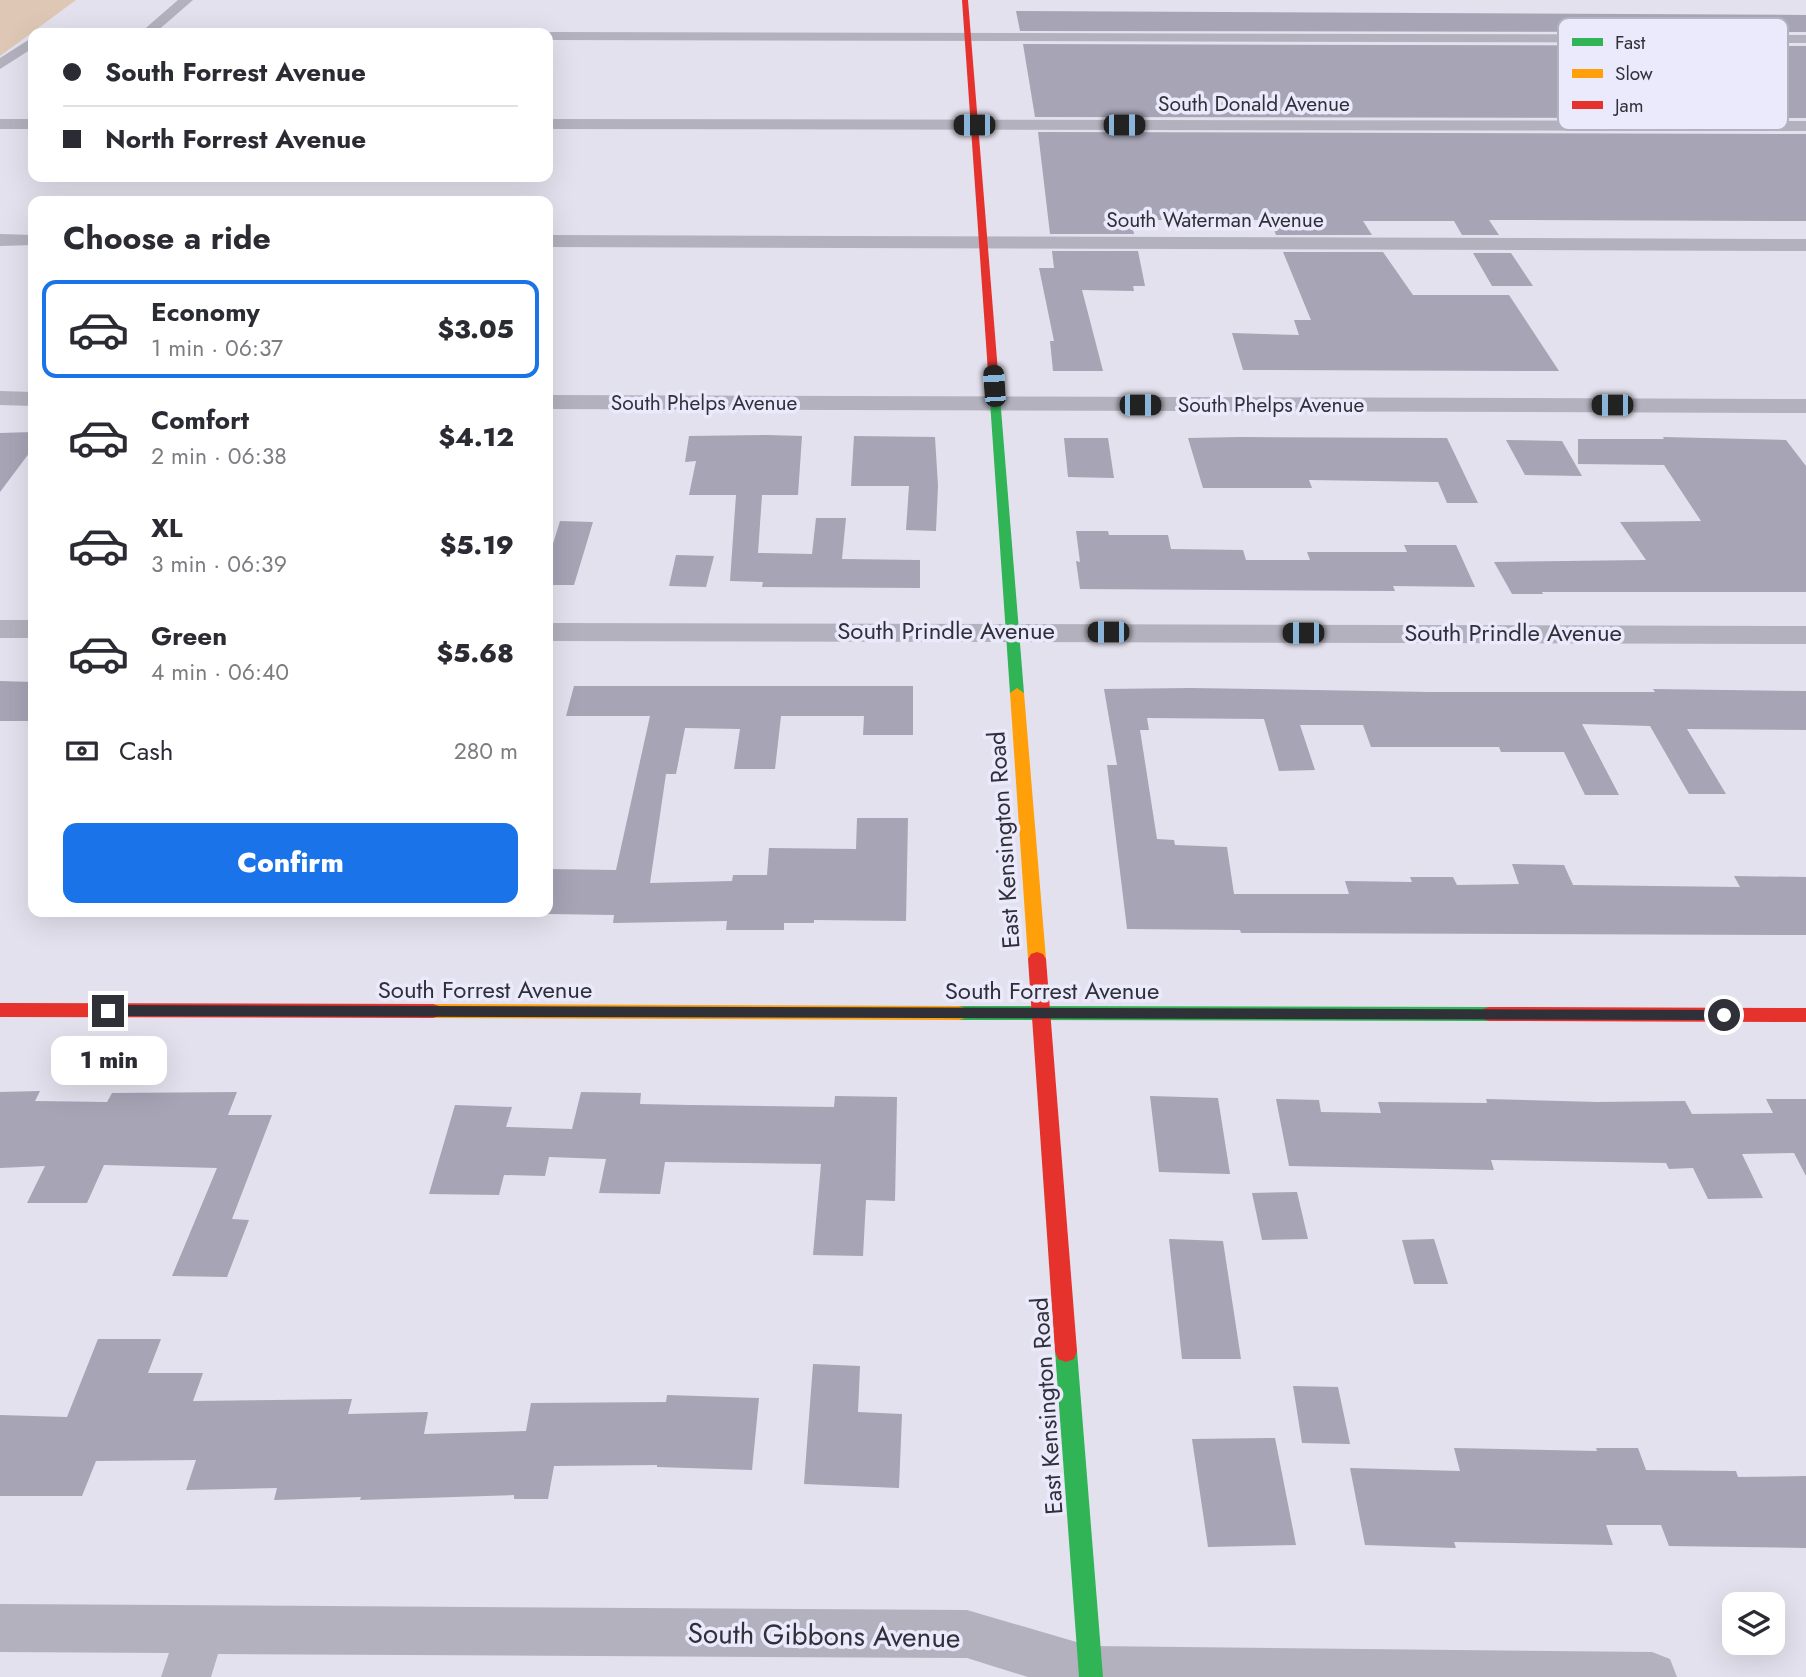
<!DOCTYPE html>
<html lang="en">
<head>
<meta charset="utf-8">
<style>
	:root { --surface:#fff; --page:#f7f7f7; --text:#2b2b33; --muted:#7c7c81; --line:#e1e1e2; --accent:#1a73e8 }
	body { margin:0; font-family:Jost,sans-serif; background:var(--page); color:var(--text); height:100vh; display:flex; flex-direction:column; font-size:26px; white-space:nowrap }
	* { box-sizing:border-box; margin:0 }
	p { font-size:23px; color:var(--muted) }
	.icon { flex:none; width:38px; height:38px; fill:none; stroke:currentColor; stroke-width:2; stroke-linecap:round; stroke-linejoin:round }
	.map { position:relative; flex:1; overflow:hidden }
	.sheet { position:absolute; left:28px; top:196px; width:525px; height:721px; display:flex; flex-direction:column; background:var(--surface); border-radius:14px; box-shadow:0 7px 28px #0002 }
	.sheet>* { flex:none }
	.guide { position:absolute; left:28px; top:28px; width:525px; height:154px; border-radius:14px; box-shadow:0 7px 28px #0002; display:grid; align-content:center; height:154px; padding:0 35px; background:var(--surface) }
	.tools { position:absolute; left:1722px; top:1592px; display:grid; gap:14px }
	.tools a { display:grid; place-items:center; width:63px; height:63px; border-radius:14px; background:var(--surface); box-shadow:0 7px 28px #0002; font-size:35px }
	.end { position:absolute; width:32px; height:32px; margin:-16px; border:9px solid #303038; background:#fff; box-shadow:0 0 0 4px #fff }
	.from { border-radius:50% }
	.bubble { position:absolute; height:49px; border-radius:14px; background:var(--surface); box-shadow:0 7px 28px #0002; font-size:23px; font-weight:800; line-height:49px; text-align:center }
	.car { position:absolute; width:21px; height:42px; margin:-21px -10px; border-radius:9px; box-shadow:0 0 5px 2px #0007; background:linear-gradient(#222 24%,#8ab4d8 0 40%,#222 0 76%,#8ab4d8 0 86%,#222 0) }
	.guide b { display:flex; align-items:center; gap:24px; height:66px; font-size:26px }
	.guide b+b { border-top:2px solid var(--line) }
	.guide i { width:18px; height:18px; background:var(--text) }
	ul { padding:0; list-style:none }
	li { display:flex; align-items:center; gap:21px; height:98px; margin:0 14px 10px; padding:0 21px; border:4px solid transparent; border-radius:14px }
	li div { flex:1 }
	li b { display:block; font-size:26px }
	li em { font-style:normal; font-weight:800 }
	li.active { border-color:var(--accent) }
	li>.icon { width:63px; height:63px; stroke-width:1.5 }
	h2 { padding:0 35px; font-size:32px; line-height:84px }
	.pay { display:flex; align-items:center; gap:18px; height:77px; padding:0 35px; font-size:26px }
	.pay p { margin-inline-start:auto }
	.action { display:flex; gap:14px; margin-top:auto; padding:14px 35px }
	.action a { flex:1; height:80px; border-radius:14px; background:var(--accent); color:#fff; font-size:28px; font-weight:800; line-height:80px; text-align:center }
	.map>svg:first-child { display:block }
	.green { fill:#dec8b5 }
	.building { fill:#a6a4b5 }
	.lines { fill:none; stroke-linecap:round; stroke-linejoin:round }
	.street { fill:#b2b1bd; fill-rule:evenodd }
	.fast { fill:#30b455; fill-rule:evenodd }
	.slow { fill:#ff9f0a; fill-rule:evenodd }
	.jam { fill:#e5322d; fill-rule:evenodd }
	.route { fill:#303038 }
	.labels { text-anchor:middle; stroke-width:7; stroke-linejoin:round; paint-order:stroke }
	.far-street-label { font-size:21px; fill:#303038; stroke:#ebe9fc }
	.street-label { font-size:24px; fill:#303038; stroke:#ebe9fc }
	.near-street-label { font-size:28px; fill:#303038; stroke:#ebe9fc }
	.key { fill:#ebe9fc; stroke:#b3b2c1; stroke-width:2 }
	.key-label { font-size:19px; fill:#303038 }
</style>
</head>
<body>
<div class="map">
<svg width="1806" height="1677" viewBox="0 0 1806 1677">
	<rect width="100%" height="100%" fill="#e2e1ed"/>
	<path class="green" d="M0,0H76L0,56Z"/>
	<path class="building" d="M1016,11L1806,15V32L1020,31Z
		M1023,44L1806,46V118L1035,117Z
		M1038,132L1806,134V221L1489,220L1499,235H1462L1454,221H1363L1372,235H1276L1270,220H1131L1134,234H1050Z
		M1052,251H1138L1145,286H1133L1134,291L1082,290L1103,371H1053L1050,341H1054L1039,268H1054Z
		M1283,252H1383L1413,295H1509L1559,371L1243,370L1232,333L1299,335L1294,320H1311Z
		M1473,253H1511L1533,286H1492Z
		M33,432V448L0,492V433Z
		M767,435L802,436L798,495H762L758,553L812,554L816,518H846L842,559L920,560V588L762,587L763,582L730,581L736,495H689L696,461L685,462L689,436Z
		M854,436L935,437L938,486L936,531L906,530L909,486H851Z
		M1241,437L1447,438L1478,503H1447L1438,482L1309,480L1312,488H1203L1188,438Z
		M1663,437L1786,440L1806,466V592H1542L1543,594H1512L1494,562L1646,560L1620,522L1701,521L1664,465L1578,464V439H1664Z
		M1064,438H1108L1114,478L1068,477Z
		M1506,440L1562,441L1582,476L1525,475Z
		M560,521L593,522L574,585H548V560Z
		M1076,531H1108L1109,535H1168L1171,549L1243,550L1246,560H1310L1307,552H1407L1404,545H1456L1475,587L1393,586L1395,591L1080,589L1076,561L1080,562Z
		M676,555L714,556L706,587L669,586Z
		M0,681L33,682V721H0Z
		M574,686H913V735H863L864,716H781L775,769H734L740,729L685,728L676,774H666L650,883L732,881L733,875H767L769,848L856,849L857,818H908L906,921L814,920V923H784V930H726L727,921L613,923L614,915L548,914V869L616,870L650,716H566Z
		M1191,688L1429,692H1655L1653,689L1806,691V730L1687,729L1726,794H1689L1650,726L1582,724L1619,795H1585L1564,752H1501L1499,747H1371L1363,725H1300L1315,770L1279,771L1264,719L1147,718L1149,730H1140L1157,839L1174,840L1175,845L1227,847L1234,894H1349L1345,881L1412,882L1410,877H1453L1457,885L1519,884L1512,864L1564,865L1573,885L1740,887L1734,876L1806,877V935L1241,933L1240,930L1127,929L1107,765H1117L1104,689Z
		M40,1091L35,1101L107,1102L112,1093L237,1092L228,1115H272L232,1219L249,1220L227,1277L172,1276L217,1168L104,1165L87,1203H27L45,1166L0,1168V1092Z
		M581,1092L641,1093L640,1104L690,1105L834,1107L835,1096L897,1097L895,1201L866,1200L863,1256L813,1255L821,1164L665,1162L660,1194L599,1193L606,1159L549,1157L545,1176L504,1175L499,1195L429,1194L455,1105L512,1107L506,1127L572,1129Z
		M1150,1096L1218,1098L1230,1174L1159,1172Z
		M1276,1099L1319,1100L1321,1112L1381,1113L1378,1102L1487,1103L1486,1099L1597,1102L1685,1101L1692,1114L1773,1113L1766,1099H1806V1176L1794,1153L1742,1154L1763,1198L1708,1199L1693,1168L1669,1169L1666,1163L1491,1160L1494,1170L1289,1166Z
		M1297,1192L1308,1239L1262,1240L1252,1193Z
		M1169,1239L1223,1241L1241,1359H1182Z
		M1434,1239L1448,1284H1414L1402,1240Z
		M98,1339H161L148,1373H203L193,1401L352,1399L348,1414L428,1412L424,1434L526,1431L531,1403L666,1402L667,1395L759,1398L752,1470L657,1467V1465L554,1466L548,1499H514V1495L360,1500L361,1497L274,1500L277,1488L186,1490L196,1460L96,1461L82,1496H0V1415L67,1417Z
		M813,1364L860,1366L858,1412L902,1414L899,1488L804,1484Z
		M1293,1386L1338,1387L1350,1444L1302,1443Z
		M1275,1438L1296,1545L1208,1547L1192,1439Z
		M1454,1448L1597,1451L1596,1448H1638L1646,1470L1736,1471L1738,1477L1806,1476V1548L1669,1546L1661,1525H1606L1613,1545L1454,1542L1456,1548L1365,1545L1350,1468L1460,1471Z"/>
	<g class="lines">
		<path class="street" d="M178,0H193L155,33H140Z
			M548,32L1806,35V43L548,40V33H543Z
			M33,37V48L0,69V58Z
			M0,119H33V129H0Z
			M548,119L1806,121V131L548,129Z
			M0,234L33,235V245L0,246Z
			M548,235L1806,239V251L548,247Z
			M0,391L33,392V406L0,405Z
			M548,395L1806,399V413L548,409Z
			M0,620H33V638H0Z
			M548,623L1806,626V644L548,641Z
			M0,1604L967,1610L1090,1646L1652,1652L1670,1659L1677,1677H1028L967,1658L218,1654L211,1677H161L169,1653L0,1652Z"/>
		<path class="fast" d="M993,369L998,372L1024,693L1017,698L1010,693L988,372Z
			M959,1006L1489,1007L1495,1009L1498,1014L1495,1019L1489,1021L959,1020L953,1018L950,1013L953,1008Z
			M1066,1340L1074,1343L1077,1351L1103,1677H1079L1055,1351L1058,1343Z"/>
		<path class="slow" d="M1017,688L1024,693L1046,959L1043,964L1037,966L1031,964L1028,959L1010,693Z
			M433,1004L959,1006L965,1008L968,1013L965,1018L959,1020L433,1018L427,1016L424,1011L427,1006Z"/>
		<path class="jam" d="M962,0H968L998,372L993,375L988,372Z
			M1037,952L1043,954L1046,959L1077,1351L1074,1359L1066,1362L1058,1359L1055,1351L1028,959L1031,954Z
			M0,1003L433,1004L439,1006L442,1011L439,1016L433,1018L0,1017Z
			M1489,1007L1806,1008V1022L1489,1021L1483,1019L1480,1014L1483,1009Z"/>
	</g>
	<path class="route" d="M108,1005L1724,1010L1730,1015L1724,1020L108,1016L102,1011Z"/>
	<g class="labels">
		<g class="far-street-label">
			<text x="1254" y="111">South Donald Avenue</text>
			<text x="1215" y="227">South Waterman Avenue</text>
			<text x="704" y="410">South Phelps Avenue</text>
			<text x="1271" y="412">South Phelps Avenue</text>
		</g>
		<g class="street-label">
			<text x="946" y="639">South Prindle Avenue</text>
			<text x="1513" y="641">South Prindle Avenue</text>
			<text transform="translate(1004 840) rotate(-94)" y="8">East Kensington Road</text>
			<text x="485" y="998">South Forrest Avenue</text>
			<text x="1052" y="999">South Forrest Avenue</text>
			<text transform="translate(1047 1406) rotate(-94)" y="8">East Kensington Road</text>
		</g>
		<g class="near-street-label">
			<text transform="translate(824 1635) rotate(1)" y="10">South Gibbons Avenue</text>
		</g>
	</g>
	<rect x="1558" y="18" width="230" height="112" rx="10" class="key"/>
	<rect x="1572" y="38" width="31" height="8" fill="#30b455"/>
	<rect x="1572" y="69" width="31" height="9" fill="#ff9f0a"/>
	<rect x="1572" y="101" width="31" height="8" fill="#e5322d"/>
	<g class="key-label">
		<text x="1615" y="49">Fast</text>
		<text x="1615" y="80">Slow</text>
		<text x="1615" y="112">Jam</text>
	</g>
</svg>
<div class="tools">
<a><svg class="icon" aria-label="layers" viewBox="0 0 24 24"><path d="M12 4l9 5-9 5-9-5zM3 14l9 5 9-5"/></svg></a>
</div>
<i class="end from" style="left:1724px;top:1015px"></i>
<i class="end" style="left:108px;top:1011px"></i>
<div class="bubble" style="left:51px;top:1036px;width:116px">1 min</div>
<i class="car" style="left:974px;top:125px;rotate:270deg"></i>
<i class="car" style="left:1124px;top:125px;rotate:90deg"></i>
<i class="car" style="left:994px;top:386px;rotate:356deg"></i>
<i class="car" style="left:1140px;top:405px;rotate:90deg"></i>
<i class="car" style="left:1612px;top:405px;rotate:270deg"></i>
<i class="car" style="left:1108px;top:632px;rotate:270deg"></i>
<i class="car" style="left:1303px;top:633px;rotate:270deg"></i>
<div class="guide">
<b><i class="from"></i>South Forrest Avenue</b>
<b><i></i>North Forrest Avenue</b>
</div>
<section class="sheet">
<h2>Choose a ride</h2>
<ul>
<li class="active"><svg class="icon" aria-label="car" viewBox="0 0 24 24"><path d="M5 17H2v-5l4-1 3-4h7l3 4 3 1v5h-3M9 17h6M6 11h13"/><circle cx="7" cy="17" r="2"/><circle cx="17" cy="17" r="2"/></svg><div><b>Economy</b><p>1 min · 06:37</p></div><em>$3.05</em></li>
<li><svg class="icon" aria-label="car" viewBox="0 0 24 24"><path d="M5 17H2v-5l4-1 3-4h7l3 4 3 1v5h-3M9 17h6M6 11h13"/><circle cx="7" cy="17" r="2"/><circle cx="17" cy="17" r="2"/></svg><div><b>Comfort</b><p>2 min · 06:38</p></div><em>$4.12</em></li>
<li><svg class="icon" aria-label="car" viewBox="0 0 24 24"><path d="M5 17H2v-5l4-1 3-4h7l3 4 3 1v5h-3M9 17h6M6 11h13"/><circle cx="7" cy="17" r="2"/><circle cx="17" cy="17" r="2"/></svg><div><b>XL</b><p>3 min · 06:39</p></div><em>$5.19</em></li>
<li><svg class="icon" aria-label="car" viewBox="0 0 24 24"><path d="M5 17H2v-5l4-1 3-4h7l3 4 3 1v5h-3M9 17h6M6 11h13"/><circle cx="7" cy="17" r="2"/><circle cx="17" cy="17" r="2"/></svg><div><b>Green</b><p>4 min · 06:40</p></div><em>$5.68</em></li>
</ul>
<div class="pay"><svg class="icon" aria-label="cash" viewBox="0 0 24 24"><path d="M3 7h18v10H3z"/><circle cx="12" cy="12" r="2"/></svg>Cash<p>280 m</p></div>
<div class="action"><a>Confirm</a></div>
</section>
</div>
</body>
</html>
